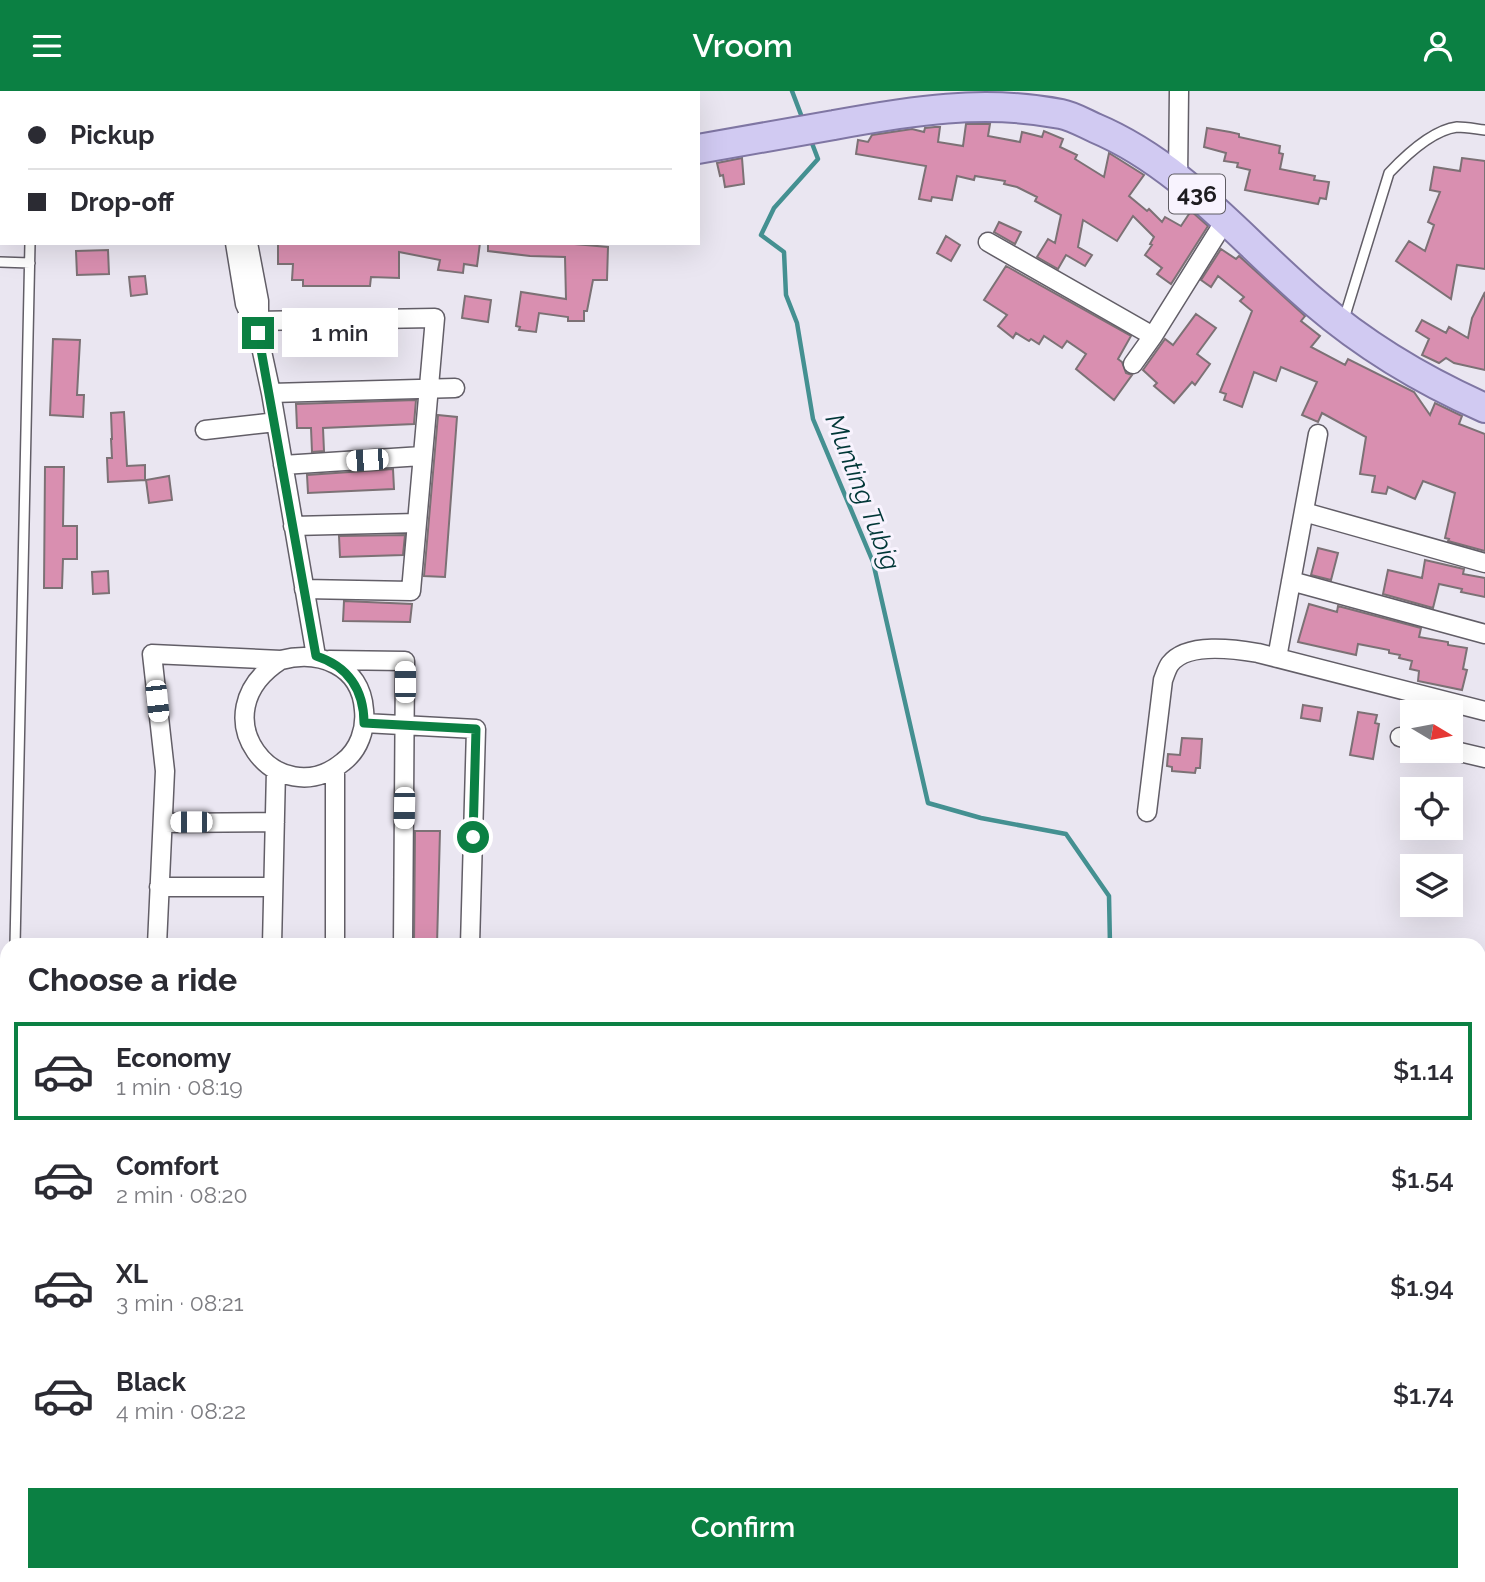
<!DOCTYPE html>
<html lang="en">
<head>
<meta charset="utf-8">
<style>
	:root { --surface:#fff; --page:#f2f2f3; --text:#2b2b33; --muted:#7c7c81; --line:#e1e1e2; --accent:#0b8043 }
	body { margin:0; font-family:Raleway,sans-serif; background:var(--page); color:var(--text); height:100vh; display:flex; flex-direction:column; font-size:26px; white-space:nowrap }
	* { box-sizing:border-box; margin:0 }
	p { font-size:23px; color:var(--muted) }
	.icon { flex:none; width:38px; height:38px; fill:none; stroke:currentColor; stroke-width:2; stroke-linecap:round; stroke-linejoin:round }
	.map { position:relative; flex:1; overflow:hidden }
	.drawer { position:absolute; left:0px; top:847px; width:1486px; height:644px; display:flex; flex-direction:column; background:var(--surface); border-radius:21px 21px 0 0; box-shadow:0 7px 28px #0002 }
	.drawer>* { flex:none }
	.top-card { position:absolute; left:0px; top:0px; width:700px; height:154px; box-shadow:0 7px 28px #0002; display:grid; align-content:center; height:154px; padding:0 28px; background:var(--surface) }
	.needle { width:46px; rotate:100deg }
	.controls { position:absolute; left:1400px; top:609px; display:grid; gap:14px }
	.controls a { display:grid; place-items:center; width:63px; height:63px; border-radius:0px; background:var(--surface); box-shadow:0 7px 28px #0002; font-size:35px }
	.end { position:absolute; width:32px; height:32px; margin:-16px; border:9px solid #0b8043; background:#fff; box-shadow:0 0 0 4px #fff }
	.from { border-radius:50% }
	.bubble { position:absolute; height:49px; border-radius:0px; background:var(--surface); box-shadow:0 7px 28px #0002; font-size:23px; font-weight:600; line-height:49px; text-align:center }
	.car { position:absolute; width:21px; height:42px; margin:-21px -10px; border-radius:9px; box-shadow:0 0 5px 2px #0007; background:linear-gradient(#fff 24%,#345 0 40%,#fff 0 76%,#345 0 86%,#fff 0) }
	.top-card b { display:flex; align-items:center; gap:24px; height:66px; font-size:26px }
	.top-card b+b { border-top:2px solid var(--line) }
	.top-card i { width:18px; height:18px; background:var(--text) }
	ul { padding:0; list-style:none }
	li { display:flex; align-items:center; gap:21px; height:98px; margin:0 14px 10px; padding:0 14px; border:4px solid transparent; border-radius:0px }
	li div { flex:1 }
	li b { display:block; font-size:26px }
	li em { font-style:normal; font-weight:600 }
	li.on { border-color:var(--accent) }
	li>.icon { width:63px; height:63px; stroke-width:1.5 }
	h2 { padding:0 28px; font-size:32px; line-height:84px }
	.action { display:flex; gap:14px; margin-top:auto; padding:14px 28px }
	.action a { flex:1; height:80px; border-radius:0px; background:var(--accent); color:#fff; font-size:28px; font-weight:600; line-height:80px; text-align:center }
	header { display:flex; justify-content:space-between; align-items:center; height:91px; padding:0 28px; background:var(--accent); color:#fff; font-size:32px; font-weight:600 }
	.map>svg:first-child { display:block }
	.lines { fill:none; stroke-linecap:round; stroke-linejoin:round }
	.stream { stroke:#449091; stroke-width:4.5 }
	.building { fill:#d98fb0; stroke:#7c7175; stroke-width:2 }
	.lane-casing { stroke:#625e67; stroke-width:12 }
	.street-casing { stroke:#625e67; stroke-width:21 }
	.primary-casing { stroke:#7f76a3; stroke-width:32 }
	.lane { stroke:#fff; stroke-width:9 }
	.street { stroke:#fff; stroke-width:18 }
	.primary { stroke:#d1caf2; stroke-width:28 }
	.route { stroke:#0b8043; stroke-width:9 }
	.labels { text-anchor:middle; stroke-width:6; stroke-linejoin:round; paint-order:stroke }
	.shield { fill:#f8f3fe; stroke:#5f5c63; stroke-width:2 }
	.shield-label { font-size:23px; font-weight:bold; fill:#1e1c20 }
	.water-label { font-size:26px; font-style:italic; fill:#003737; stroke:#f8f3fe }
</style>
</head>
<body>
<header><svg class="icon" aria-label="menu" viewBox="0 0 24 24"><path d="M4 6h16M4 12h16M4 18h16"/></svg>Vroom<svg class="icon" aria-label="person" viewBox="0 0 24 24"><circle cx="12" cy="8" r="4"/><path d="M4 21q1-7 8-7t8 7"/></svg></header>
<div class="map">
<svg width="1485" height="1491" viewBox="0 0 1485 1491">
	<rect width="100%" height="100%" fill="#eae6f1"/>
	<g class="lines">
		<path class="stream" d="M792,0L803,29
			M810,47L818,68L774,117L761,144L784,161L786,204L797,232L813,328L873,471L928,712L981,727L1066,743L1109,805L1110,854
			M1479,1369L1485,1373
			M1296,1491L1300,1484"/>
	</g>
	<path class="building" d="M966,33H990L988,45L1020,51L1022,41L1042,46L1044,40L1063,48L1060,56L1077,64L1075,68L1104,86L1109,62L1144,84L1129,105L1147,120L1149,118L1162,131L1165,126L1181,135L1191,120L1208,135L1171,193L1157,183L1162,177L1145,164L1152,154L1150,153L1154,146L1133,125L1117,150L1083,129L1078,156L1092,164L1085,175L1066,164L1058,178L1037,166L1048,148L1055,152L1061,124L1035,110L1037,106L1017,96L1004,93L1005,90L975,85L974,89L957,85L952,109L932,106L931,110L919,108L926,75L856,63L858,49L868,51L872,44L912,38L924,41L925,37L935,36H940L938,51L963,55Z
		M1207,37L1230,41L1239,43V46L1280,55L1279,62L1283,63L1280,78L1315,85L1314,89L1329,91L1326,108L1320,107L1318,113L1245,99L1250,79L1237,76L1238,72L1224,70L1226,62L1204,56Z
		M742,67L744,93L725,96L723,84L720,85L717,72Z
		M1462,67L1485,70V178L1457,174L1451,208L1396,170L1409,150L1425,160L1434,134L1428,131L1440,101L1430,99L1434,76L1460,80Z
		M999,131L1021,141L1015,153L994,141Z
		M946,145L960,154L951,170L937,162Z
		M278,152H480L477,175L464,173L463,182L438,179L440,169L399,161V187L371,186L370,195H303V189H292L293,173H278Z
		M488,152H563L608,156L607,189H593L587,220H584V230H568V226L539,222L536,241L519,239L520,236L516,235L521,201L566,208L565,166L530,165L488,160Z
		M1221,158L1236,168L1239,165L1305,225L1301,230L1320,245L1311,256L1345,274L1348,268L1414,301L1430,324L1435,312L1462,325L1459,333L1485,343V460L1448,450L1449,448L1445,447L1455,402L1423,390L1415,408L1388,396L1386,403L1372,401L1375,385L1360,383L1366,346L1322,322L1318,331L1302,324L1317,291L1281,276L1276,290L1254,281L1242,316L1224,309L1226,303L1220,301L1252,220L1240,210L1244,206L1218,185L1211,196L1201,189Z
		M108,159L109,183L77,184L76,160Z
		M1006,175L1131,245L1118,268L1122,271L1126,282L1132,284L1114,309L1076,278L1086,263L1067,250L1062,257L1044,245L1039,253L1031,248L1029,250L1016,242L1013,247L998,235L1007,224L984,209Z
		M145,185L147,203L131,205L129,186Z
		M1485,201V279L1454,272L1446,267L1439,272L1422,264L1429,248L1416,240L1422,229L1446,242L1449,236L1468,247L1472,227Z
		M465,205L491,209L488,231L462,227Z
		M1196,223L1216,237L1197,263L1210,273L1195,294L1192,291L1174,312L1154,295L1157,292L1143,279L1165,248L1173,254Z
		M53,248L80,249L77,304H84L83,326L50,324Z
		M416,309L414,333L323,337L324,360L312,361L311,337H297L296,313Z
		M124,321L127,375L145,374V389L108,391L107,367H112L111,348H112L111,322Z
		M438,324L457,326L445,486L424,485Z
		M45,376H64L63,435H77V468H63L62,497H44Z
		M393,378L394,398L308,402L307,384Z
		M169,385L172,409L149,412L146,389Z
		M405,444L403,464L340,466L339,445Z
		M1318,457L1338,462L1331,489L1311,484Z
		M1425,469L1464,478L1463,483L1485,487V506L1461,501L1462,498L1439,493L1433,517L1383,503L1388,479L1422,487Z
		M108,480L109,502L93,503L92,481Z
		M344,510L412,513L410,531L343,530Z
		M1309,513L1337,521L1338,515L1421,537L1419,546L1448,551V554L1467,557L1463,578L1467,579L1462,599L1418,590L1419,580L1410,578L1412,570L1399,567L1400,564L1389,562V559L1358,553L1356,564L1298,551Z
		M1303,614L1322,617L1320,630L1301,627Z
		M1358,621L1377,624L1375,632L1379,633L1373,668L1350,664Z
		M1182,647L1202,648L1200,677H1196L1195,682L1172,680V676L1167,675L1168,663L1180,664Z
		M415,740H440L437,854H414Z"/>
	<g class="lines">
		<g class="lane-casing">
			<path id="lane" d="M0,171L30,172
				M1344,228L1389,82C1406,64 1432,39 1457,36C1466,36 1476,38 1485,39
				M15,854L30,152
				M0,896L7,895"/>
		</g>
		<g class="street-casing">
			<path id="street" d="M1178,87L1179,0
				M988,151L1153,245L1226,128
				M235,152L245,213L258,242L271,302L316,565
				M248,152L259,210V238
				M253,230L435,227L411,500L304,498
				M1133,273L1153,245
				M271,302L455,297
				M205,339L276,331
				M283,374L422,365
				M1304,421L1485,472
				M293,435L417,432
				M1291,490L1485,543
				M1277,567L1318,343
				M329,569L405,570L403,854
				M364,632L476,638L470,854
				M1400,646L1412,649
				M1451,659L1485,667
				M1147,721L1163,589C1165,584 1167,577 1170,573C1187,551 1235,558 1258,562L1485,620
				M163,732L275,731
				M159,796H273
				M157,854L165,680L152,563L281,569C319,559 361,574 364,619C366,638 359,659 343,671C278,725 196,623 281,569
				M272,854L276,679
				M335,854V677"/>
		</g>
		<g class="primary-casing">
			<path id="primary" d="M698,58C744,50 789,42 834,34C910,20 984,8 1061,23C1072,25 1084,32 1095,37C1183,74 1243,151 1314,211C1364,254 1424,290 1485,317
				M0,96H2"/>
		</g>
		<use href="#lane" class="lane"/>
		<use href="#street" class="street"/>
		<use href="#primary" class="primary"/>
	</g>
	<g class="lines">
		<path class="route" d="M258,242L316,565C348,575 364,599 364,632L476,638L473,746"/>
	</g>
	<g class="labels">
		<rect class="shield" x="1169" y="83.5" width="56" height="39" rx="5"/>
		<g class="shield-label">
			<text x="1197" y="111">436</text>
		</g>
		<g class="water-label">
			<text transform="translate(863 401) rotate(69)" y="9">Munting Tubig</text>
		</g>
	</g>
</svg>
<div class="controls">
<a><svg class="needle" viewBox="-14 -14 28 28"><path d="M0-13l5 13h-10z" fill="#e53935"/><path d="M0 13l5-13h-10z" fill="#7c7c81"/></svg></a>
<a><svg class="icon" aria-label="locate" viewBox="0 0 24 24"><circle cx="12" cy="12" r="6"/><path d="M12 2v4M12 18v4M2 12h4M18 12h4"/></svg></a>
<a><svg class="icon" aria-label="layers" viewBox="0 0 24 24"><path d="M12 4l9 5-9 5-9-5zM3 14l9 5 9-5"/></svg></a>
</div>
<i class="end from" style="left:473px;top:746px"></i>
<i class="end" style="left:258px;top:242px"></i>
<div class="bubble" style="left:282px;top:217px;width:116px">1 min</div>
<i class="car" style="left:367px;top:369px;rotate:266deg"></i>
<i class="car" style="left:405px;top:591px;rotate:0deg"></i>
<i class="car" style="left:157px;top:610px;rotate:174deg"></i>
<i class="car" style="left:404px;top:717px;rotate:181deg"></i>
<i class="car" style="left:191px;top:731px;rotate:270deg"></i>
<div class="top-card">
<b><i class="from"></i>Pickup</b>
<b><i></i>Drop-off</b>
</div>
<section class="drawer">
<h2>Choose a ride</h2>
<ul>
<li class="on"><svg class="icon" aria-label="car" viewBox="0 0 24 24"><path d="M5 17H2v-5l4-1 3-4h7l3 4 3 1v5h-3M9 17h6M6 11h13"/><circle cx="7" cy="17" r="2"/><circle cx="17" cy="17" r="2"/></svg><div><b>Economy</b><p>1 min · 08:19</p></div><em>$1.14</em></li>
<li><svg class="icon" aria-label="car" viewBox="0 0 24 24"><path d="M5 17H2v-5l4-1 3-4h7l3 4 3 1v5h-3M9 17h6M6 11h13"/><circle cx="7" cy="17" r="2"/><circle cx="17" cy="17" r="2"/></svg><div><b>Comfort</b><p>2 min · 08:20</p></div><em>$1.54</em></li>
<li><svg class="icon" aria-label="car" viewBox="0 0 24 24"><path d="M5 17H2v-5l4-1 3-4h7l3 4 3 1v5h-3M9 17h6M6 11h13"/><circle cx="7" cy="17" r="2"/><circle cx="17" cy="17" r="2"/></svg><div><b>XL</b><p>3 min · 08:21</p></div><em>$1.94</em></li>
<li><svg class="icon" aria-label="car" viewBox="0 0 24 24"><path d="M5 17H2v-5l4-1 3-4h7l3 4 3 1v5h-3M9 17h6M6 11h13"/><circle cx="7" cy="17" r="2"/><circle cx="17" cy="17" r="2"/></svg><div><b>Black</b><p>4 min · 08:22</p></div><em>$1.74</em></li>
</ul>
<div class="action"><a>Confirm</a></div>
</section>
</div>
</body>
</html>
